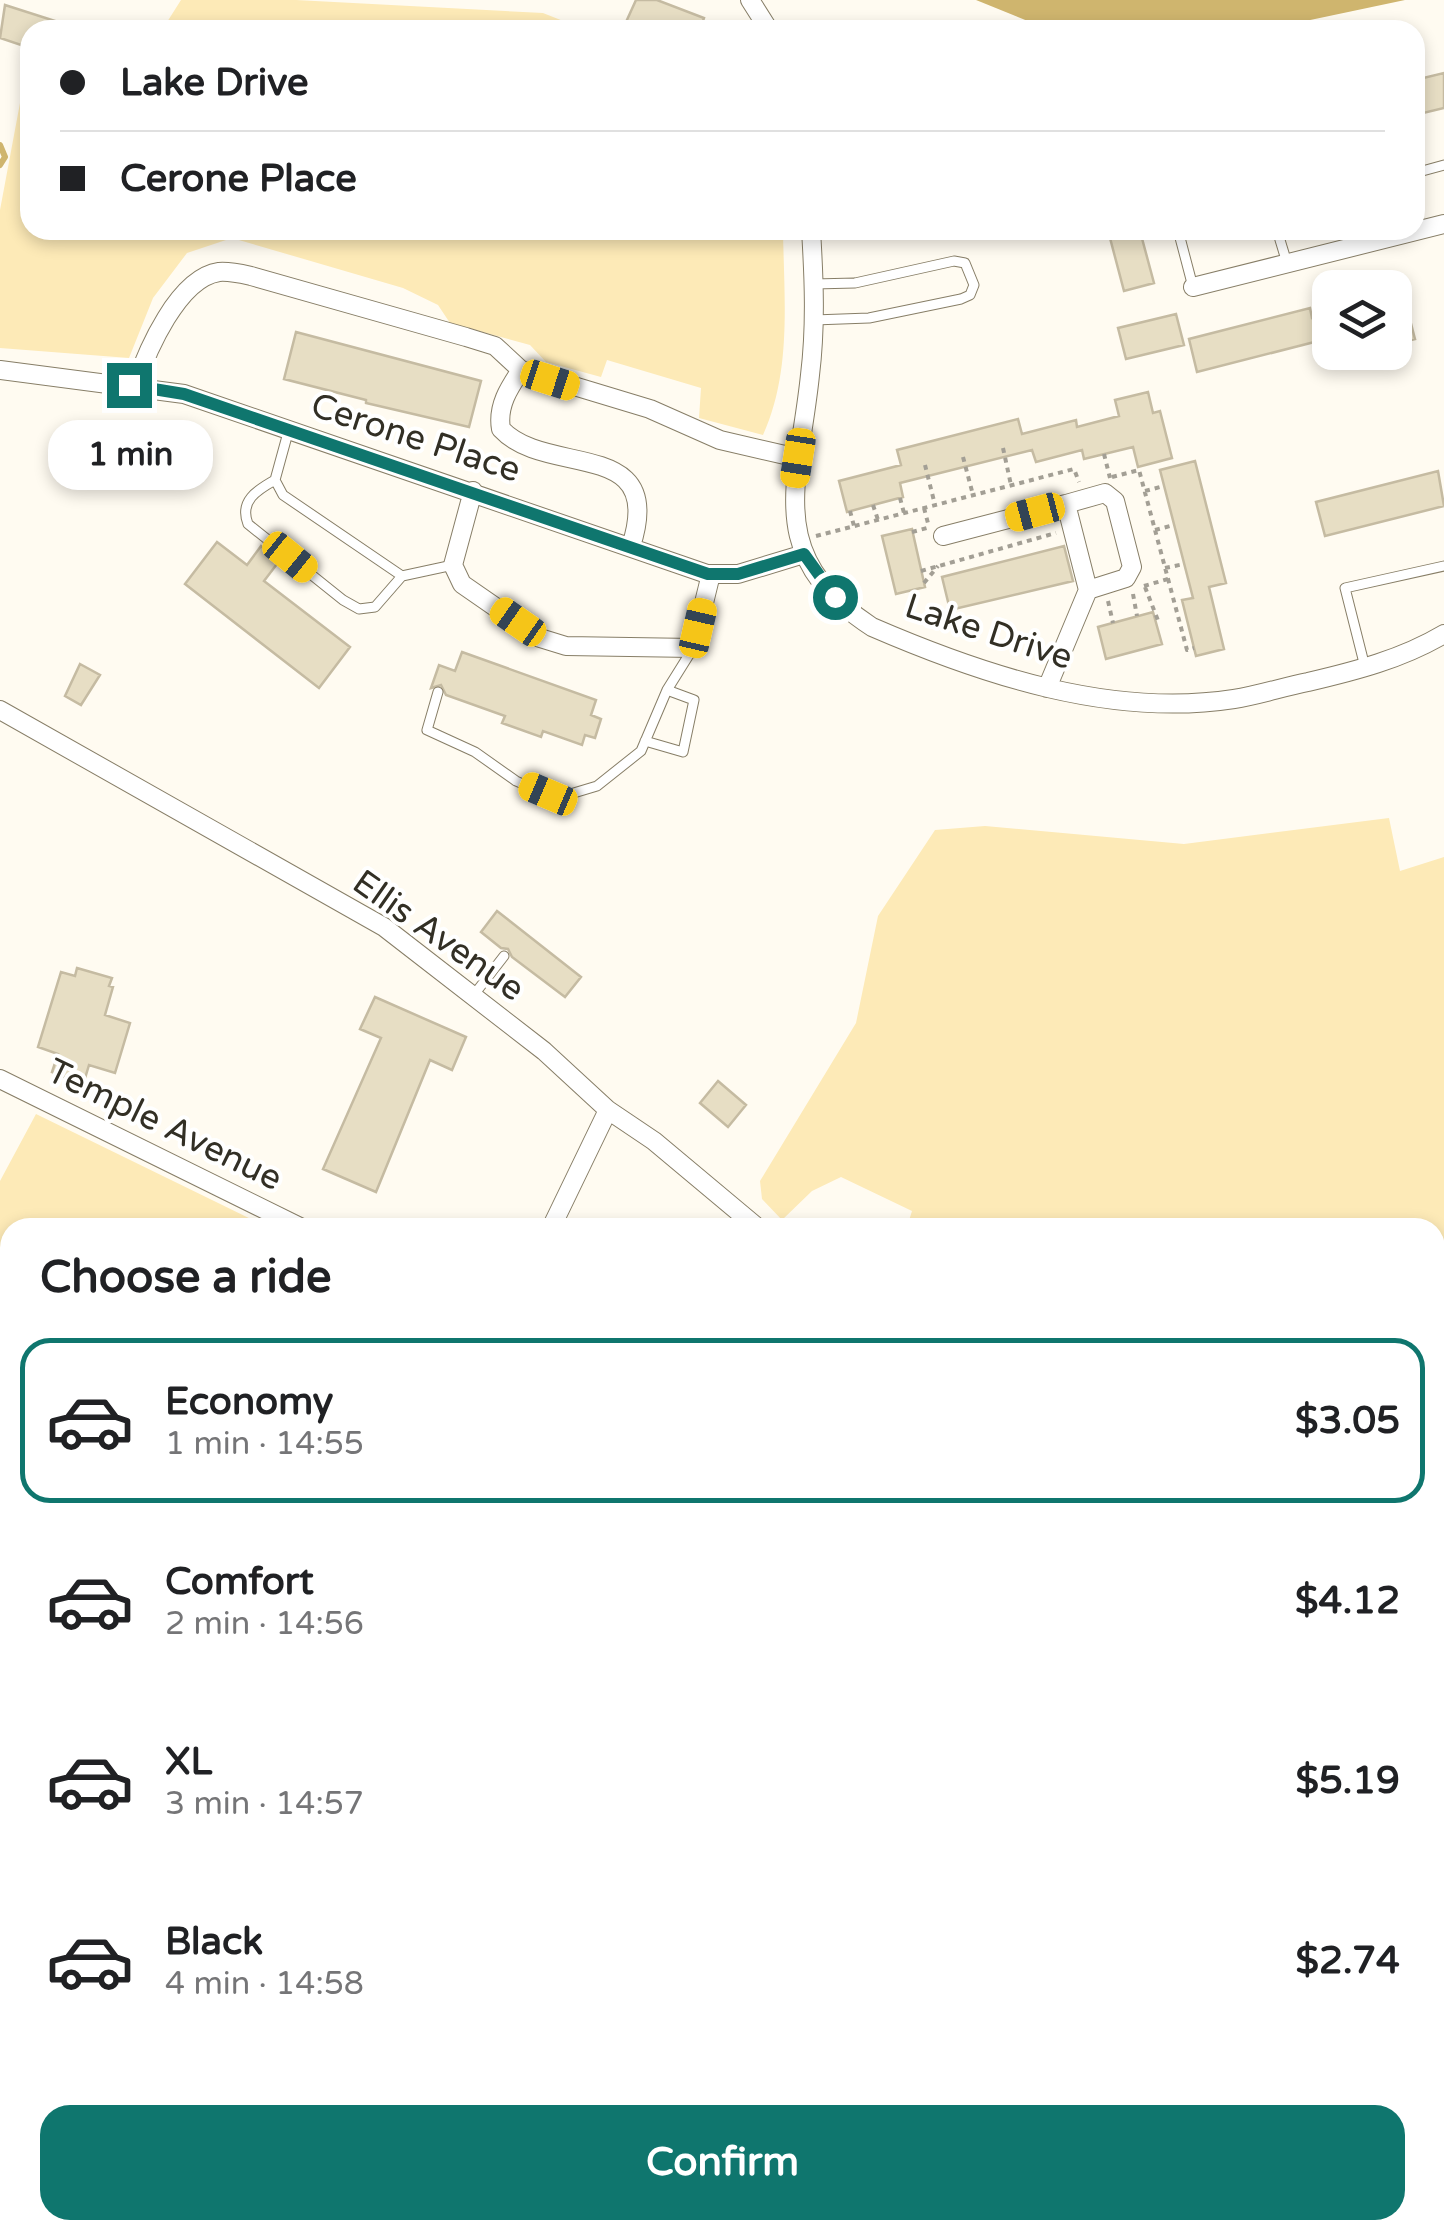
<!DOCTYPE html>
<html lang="en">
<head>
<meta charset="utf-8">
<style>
	:root { --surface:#fff; --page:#f6f6f6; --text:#202124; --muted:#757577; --line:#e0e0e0; --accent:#0f766e }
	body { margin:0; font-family:"Varela Round",sans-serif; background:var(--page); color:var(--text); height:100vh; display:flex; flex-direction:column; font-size:38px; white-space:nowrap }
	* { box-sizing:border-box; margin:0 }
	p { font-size:32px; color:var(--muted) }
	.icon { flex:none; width:55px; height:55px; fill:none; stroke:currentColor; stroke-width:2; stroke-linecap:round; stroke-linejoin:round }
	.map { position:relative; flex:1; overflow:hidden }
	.side { position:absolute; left:0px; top:1218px; width:1445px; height:1022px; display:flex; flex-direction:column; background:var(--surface); border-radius:30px 30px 0 0; box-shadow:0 5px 15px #0003 }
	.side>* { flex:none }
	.banner { position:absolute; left:20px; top:20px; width:1405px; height:220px; border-radius:30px; box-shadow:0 5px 15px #0003; display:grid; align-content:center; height:220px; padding:0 40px; background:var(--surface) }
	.controls { position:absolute; left:1312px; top:270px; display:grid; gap:20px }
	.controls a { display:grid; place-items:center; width:100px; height:100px; border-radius:20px; background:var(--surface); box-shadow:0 5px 15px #0003; font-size:50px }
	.end { position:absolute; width:45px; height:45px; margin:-22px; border:12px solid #0f766e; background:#fff; box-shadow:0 0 0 5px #fff }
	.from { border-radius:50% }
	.bubble { position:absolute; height:70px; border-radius:30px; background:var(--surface); box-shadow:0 5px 15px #0003; font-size:32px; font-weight:700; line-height:70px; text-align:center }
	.car { position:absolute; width:30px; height:60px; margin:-30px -15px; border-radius:12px; box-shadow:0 0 8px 2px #0007; background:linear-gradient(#f5c518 24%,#345 0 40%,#f5c518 0 76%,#345 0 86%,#f5c518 0) }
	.banner b { display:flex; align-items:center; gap:35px; height:95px; font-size:38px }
	.banner b+b { border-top:2px solid var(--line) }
	.banner i { width:25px; height:25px; background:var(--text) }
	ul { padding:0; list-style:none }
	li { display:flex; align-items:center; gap:30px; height:165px; margin:0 20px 15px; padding:0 20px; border:5px solid transparent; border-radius:30px }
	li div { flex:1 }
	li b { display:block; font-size:38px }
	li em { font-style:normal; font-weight:700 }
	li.selected { border-color:var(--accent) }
	li>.icon { width:90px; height:90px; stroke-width:1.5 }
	h2 { padding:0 40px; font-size:45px; line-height:120px }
	.cta { display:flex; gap:20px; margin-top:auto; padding:20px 40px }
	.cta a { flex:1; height:115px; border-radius:30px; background:var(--accent); color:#fff; font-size:40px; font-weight:700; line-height:115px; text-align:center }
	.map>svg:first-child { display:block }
	.green { fill:#fdeab7 }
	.water { fill:#cfb56e }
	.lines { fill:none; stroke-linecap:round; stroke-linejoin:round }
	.stream { stroke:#cfb56e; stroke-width:6 }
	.building { fill:#e7dec4; stroke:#c5bba2; stroke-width:2.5 }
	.service-casing { stroke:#877e67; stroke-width:11 }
	.minor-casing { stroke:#877e67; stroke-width:20 }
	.primary-casing { stroke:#dadad8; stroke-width:32 }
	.path { stroke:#a39f95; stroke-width:4; stroke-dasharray:5 5; stroke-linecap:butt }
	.service { stroke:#fff; stroke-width:9 }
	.minor { stroke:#fff; stroke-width:18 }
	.primary { stroke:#ddc466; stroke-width:30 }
	.route { stroke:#0f766e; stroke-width:12 }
	.labels { text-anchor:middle; stroke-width:8; stroke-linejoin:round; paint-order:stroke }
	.street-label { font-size:35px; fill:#322f25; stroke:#fff }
</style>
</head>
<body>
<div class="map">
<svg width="1444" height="2239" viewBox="0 0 1444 2239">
	<rect width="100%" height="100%" fill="#fffbf1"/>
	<path class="green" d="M181,0H296L543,13L586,30H162Z
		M30,101V230H783C784,299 792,371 763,435L699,418L701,388L607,360L601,377L546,362L530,345L450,323L438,305L403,288L232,238L187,253L153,298L129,358L0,348V210L20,103Z
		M1389,818L1400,871L1444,857V2239H727L734,2230H1435V1228L907,1227L912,1211L841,1177L812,1191L782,1220L762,1199L760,1181L856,1023L878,916L935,830L985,826L1184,844Z
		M36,1114L267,1227L10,1228V1467L0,1463V1181Z"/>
	<path class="water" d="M976,0H1405L1263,30H1050Z"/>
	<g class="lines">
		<path class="stream" d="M0,145L5,157L0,165
			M1435,2138L1444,2153"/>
	</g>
	<path class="building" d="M636,0H657L704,18L700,30H645L626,22Z
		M5,5L74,27L73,30H30V48L0,38Z
		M1444,73V108L1415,115V80Z
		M1140,231L1154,283L1124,291L1110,238Z
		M1395,281H1400L1415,339L1395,344Z
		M1310,308L1312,318L1330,314V338L1197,372L1189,339Z
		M1176,314L1184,345L1126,359L1118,328Z
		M296,332L481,381L469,427L366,403V400L284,379Z
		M1148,392L1153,413L1160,411L1172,458L1138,467L1133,447L1084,459L1082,450L1036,462L1032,450L900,483L903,497L847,512L839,481L901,465L897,450L1018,419L1022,434L1076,420L1077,427L1119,416L1115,400Z
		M1195,461L1226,583L1209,587L1224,649L1196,656L1182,600L1193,598L1160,470Z
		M1438,471L1444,506L1325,536L1316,502Z
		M912,529L925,587L896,594L882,536Z
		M217,542L247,565L261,546L280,560L264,581L350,647L319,688L185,584Z
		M1064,546L1073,581L950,610L942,577Z
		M1153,612L1162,644L1106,659L1098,627Z
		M462,652L596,700L591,715L601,719L595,738L585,735L582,745L543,731L541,737L502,723L505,716L446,695L441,685L431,688L439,665L455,671Z
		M80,664L100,675L81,705L65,696Z
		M497,911L581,977L565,997L512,957L508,949L501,948L481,932Z
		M77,968L112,978L109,986L113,987L105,1015L130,1023L115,1073L89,1065L83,1085L52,1072L58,1054L38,1047L61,972L75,976Z
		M375,997L466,1037L452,1070L430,1060L376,1192L323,1169L381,1038L360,1029Z
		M718,1081L746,1105L728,1127L700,1103Z"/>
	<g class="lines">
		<g class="service-casing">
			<path id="service" d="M1415,173L1444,165
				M1178,230L1193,287
				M1277,230L1287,263
				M814,320L869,318L961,299L970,295L974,285L965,263L954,261L855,283L814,284
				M289,429L275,480L283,495L402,576L453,565
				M275,480C257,490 239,501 248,524L343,600L359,609L375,607L402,576
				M1365,667L1345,588L1444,566
				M438,692L427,730L475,752L516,781L548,795H567L597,786L641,751L667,690L692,650
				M645,741L683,752L694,700L667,690
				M473,996L504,956
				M1435,1590H1444
				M0,1636L10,1624
				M0,1782L10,1767
				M0,1956L10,1964"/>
		</g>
		<g class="minor-casing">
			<path id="minor" d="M750,0L769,30
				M811,230C814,279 816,326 810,375C799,483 762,555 872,627C983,675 1111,718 1234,699C1259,695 1283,687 1308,682C1355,671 1402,659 1444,634
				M1193,287L1444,224
				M0,370L184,394L707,574H738L804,554
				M521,370C509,388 497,406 501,429C546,478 667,436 631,546
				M135,386C147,351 178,278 219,272C229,271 242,274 251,276L466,337L495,346L521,370L650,409L720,440L798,458
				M473,491L453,565L462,584L540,638L566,646L693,648L711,574
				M1066,504L1105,493L1115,501L1132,567L1126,578L1088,590
				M943,536L1066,504L1088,590L1047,688
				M0,710L384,927L544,1051L608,1110L654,1141L758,1228
				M0,1079L302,1228
				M551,1228L608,1110
				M696,2230V2239"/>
		</g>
		<g class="primary-casing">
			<path id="primary" d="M0,1901L10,1908
				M385,2230L394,2239"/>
		</g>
		<path class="path" d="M1003,448L1011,485
			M1104,454L1110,478
			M963,457L973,495
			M925,465L935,505
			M1112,477L1139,470L1187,650L1194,648
			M1145,491L1164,486
			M900,498L904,513
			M873,505L878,520
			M924,508L929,527
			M850,511L854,526
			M1155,530L1174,525
			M912,532L927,528
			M816,536L1074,469L1079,482
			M1165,568L1184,564
			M921,571L1056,533
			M924,583L938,566
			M1144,586L1168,579
			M1145,587L1159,623
			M1133,594L1137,616
			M1108,601L1113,623
			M1435,1520L1444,1511
			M1435,1655L1444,1662
			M1435,1910L1444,1916"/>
		<use href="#service" class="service"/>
		<use href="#minor" class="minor"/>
		<use href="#primary" class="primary"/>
	</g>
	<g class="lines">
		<path class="route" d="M129,385L184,394L708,574H738L804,554L835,597"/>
	</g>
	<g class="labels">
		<g class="street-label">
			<text transform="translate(416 437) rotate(18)" y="12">Cerone Place</text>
			<text transform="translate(989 631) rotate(18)" y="12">Lake Drive</text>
			<text transform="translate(439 935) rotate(35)" y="12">Ellis Avenue</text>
			<text transform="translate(165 1124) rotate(26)" y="12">Temple Avenue</text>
		</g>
	</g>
</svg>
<div class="controls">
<a><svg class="icon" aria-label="layers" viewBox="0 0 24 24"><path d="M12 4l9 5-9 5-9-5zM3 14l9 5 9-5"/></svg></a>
</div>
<i class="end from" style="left:835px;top:597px"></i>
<i class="end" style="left:129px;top:385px"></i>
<div class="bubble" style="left:48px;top:420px;width:165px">1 min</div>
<i class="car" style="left:550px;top:380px;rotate:108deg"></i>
<i class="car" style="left:798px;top:458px;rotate:189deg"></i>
<i class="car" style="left:1035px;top:512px;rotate:255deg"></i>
<i class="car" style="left:290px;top:557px;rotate:129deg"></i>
<i class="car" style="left:518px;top:622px;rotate:305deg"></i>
<i class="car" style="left:698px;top:628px;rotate:13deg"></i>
<i class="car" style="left:548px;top:794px;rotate:293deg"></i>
<div class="banner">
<b><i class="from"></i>Lake Drive</b>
<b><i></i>Cerone Place</b>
</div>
<section class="side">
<h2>Choose a ride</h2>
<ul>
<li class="selected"><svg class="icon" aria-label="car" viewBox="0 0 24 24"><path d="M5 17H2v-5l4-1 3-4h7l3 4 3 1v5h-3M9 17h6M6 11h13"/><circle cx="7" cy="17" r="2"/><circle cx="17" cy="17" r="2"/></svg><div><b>Economy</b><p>1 min · 14:55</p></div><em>$3.05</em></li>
<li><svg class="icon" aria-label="car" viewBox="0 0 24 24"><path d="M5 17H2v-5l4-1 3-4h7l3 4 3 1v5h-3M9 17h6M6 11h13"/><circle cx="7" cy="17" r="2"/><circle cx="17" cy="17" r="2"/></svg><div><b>Comfort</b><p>2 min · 14:56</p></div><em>$4.12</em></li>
<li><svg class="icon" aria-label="car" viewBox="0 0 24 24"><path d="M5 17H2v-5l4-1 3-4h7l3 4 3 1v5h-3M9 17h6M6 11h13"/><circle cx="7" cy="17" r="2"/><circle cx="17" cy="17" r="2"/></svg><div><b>XL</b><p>3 min · 14:57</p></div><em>$5.19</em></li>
<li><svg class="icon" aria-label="car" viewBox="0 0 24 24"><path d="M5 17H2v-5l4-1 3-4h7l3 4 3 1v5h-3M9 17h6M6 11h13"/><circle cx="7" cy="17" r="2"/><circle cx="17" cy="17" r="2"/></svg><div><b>Black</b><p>4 min · 14:58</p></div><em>$2.74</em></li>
</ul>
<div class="cta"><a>Confirm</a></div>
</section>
</div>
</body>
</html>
